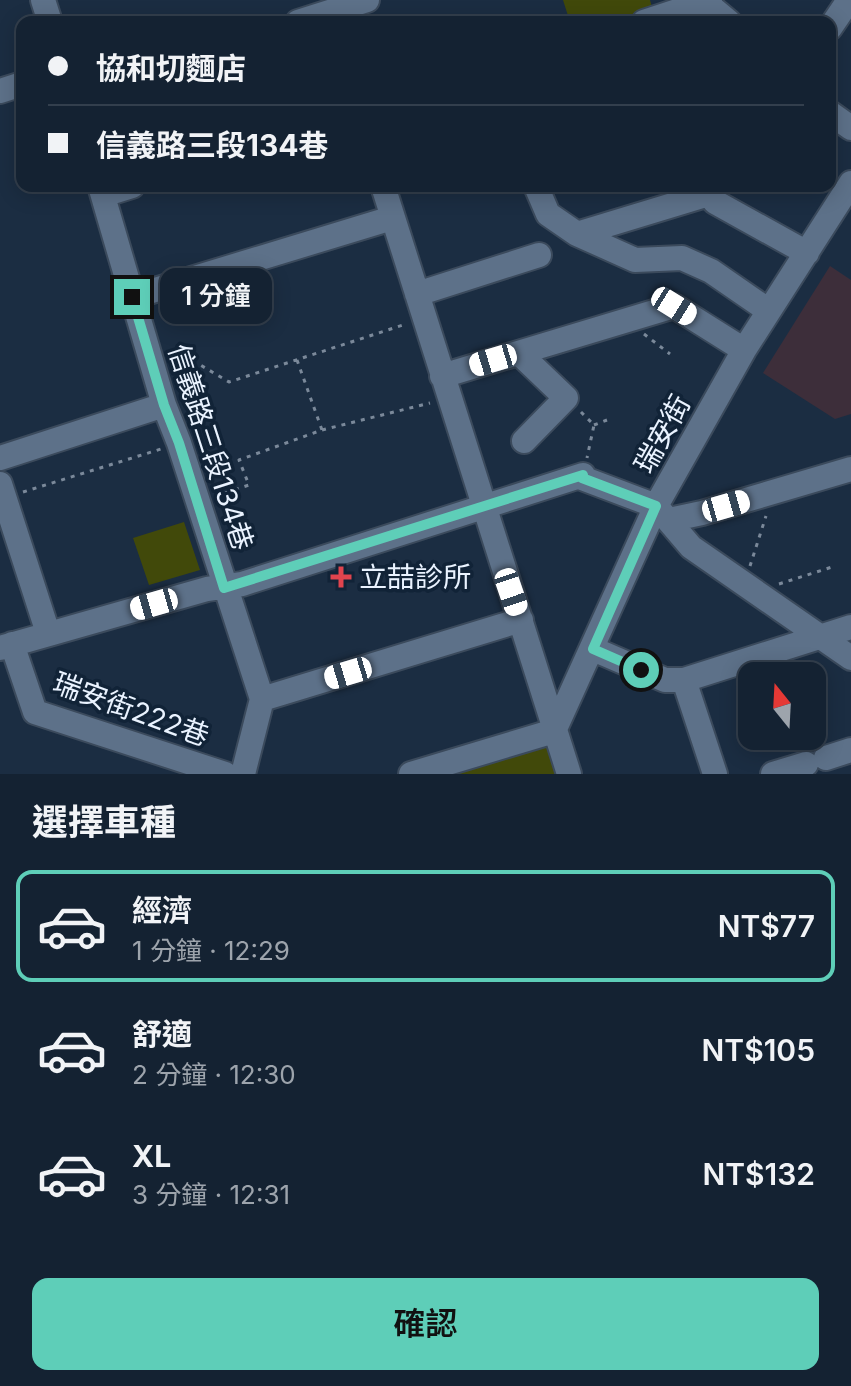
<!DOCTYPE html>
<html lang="zh-TW">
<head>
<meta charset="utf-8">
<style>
	:root { --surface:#142232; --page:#1d2a3a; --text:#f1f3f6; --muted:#9da4ac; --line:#333f4d; --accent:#5eceb8 }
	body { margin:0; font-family:Inter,"Noto Sans TC",sans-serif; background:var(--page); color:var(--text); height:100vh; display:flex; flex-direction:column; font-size:30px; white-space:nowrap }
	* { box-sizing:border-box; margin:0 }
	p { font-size:26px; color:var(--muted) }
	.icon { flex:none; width:44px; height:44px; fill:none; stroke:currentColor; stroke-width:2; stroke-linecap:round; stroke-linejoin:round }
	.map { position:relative; height:774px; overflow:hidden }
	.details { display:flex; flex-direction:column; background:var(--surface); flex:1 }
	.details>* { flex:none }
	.guide { position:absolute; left:16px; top:16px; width:820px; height:176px; border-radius:16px; box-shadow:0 4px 20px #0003,0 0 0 2px var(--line); display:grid; align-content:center; height:176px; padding:0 32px; background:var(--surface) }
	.needle { width:52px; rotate:342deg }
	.buttons { position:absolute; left:738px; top:662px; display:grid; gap:16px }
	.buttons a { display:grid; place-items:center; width:88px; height:88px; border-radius:16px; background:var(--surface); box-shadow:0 4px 20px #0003,0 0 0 2px var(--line); font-size:40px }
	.end { position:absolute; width:36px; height:36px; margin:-18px; border:10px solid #5eceb8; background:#111; box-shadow:0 0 0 4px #111 }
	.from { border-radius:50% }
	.bubble { position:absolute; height:56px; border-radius:16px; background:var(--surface); box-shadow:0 4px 20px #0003,0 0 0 2px var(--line); font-size:26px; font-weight:600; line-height:56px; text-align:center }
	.car { position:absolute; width:24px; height:48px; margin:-24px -12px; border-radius:10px; box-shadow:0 0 6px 2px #0007; background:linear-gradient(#fff 24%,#345 0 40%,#fff 0 76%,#345 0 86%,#fff 0) }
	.guide b { display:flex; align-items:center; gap:28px; height:76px; font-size:30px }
	.guide b+b { border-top:2px solid var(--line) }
	.guide i { width:20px; height:20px; background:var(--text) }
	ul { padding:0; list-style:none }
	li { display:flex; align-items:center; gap:24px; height:112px; margin:0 16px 12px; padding:0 16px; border:4px solid transparent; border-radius:16px }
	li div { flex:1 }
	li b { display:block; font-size:30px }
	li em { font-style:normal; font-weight:600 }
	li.on { border-color:var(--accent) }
	li>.icon { width:72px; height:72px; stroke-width:1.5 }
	h2 { padding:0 32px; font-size:36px; line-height:96px }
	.button { display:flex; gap:16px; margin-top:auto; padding:16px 32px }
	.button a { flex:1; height:92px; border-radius:16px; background:var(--accent); color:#111; font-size:32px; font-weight:600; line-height:92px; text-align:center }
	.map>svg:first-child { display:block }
	.education { fill:#3d2e3a }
	.green { fill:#41490a }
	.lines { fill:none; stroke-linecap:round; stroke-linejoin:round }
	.minor-casing { stroke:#3b4a5c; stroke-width:28 }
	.path { stroke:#7b899a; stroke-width:3; stroke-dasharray:4 6; stroke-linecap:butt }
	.minor { stroke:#5d7189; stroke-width:24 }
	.route { stroke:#5eceb8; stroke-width:10 }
	.health-dot { fill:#e0444e; stroke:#112337; stroke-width:3 }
	.labels { text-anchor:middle; stroke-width:7; stroke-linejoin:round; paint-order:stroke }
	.street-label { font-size:28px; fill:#eaf3ff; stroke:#112337 }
	.poi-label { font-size:28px; fill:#eaf3ff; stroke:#112337; text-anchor:start }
</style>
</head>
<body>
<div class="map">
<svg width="851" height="774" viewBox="0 0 851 774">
	<rect width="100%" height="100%" fill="#1b2d42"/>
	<path class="education" d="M830,266L851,280V414L835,419L763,373Z"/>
	<path class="green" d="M563,0H650L653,11L618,22H570Z
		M184,522L200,570L149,585L133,538Z
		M551,739L562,774H432Z"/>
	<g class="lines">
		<g class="minor-casing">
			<path id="minor" d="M43,0L50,22
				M705,2L729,22
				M298,22L367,0
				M644,22L710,0
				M830,28L849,0
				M0,91L22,84
				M830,113L851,128
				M100,186L164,405L179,443L262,699
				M383,186L569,774
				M536,186L548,214L577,234L635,260L682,258L711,271L769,311
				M710,186L715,202L807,253
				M103,195L132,186
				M577,234L712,193
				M417,294L539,255
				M132,297L392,218
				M519,353L566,398L524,441
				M442,376L674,306L744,350
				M0,458L164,405
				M0,484L48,633
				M669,520L702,513L851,469
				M12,644L35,712L225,774
				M0,648L207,589L242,584L583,475L582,478L656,506L691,547L851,658
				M593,649L665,680H684L851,627
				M684,680L715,774
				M262,699L521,620
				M554,731L656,506L744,350L851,183
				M826,758L851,750
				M243,774L262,699
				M411,774L554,731
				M773,774L806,764"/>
		</g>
		<path class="path" d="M644,334L670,354
			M297,360L322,430
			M173,370L197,363L229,382L406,324
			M581,412L594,425L587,458
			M594,425L607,420
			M23,492L161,449
			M216,496L249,485L239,460L322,430L430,403
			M750,566L766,516
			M779,584L832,567"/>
		<use href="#minor" class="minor"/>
	</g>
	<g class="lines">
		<path class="route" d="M132,297L164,405L179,443L224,588L583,475L582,478L656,506L593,649L641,670"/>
	</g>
	<path class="health-dot" d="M337 565h8v8h8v8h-8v8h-8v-8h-8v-8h8z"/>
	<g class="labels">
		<g class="street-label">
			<text transform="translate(662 434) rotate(-61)" y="10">瑞安街</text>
			<text transform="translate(211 447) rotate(72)" y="10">信義路三段134巷</text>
			<text transform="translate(131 709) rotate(20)" y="10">瑞安街222巷</text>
		</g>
		<g class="poi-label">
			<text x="359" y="587">立喆診所</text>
		</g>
	</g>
</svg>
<div class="buttons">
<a><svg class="needle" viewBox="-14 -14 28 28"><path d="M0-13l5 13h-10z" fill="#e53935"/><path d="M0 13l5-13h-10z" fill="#9da4ac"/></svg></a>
</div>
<i class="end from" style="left:641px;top:670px"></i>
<i class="end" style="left:132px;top:297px"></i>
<div class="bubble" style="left:160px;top:268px;width:112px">1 分鐘</div>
<i class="car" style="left:674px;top:306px;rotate:122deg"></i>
<i class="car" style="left:493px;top:360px;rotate:253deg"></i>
<i class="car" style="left:726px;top:506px;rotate:74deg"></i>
<i class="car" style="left:511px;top:592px;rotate:161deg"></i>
<i class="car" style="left:154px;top:604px;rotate:254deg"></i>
<i class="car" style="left:348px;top:673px;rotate:253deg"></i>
<div class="guide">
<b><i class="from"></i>協和切麵店</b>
<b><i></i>信義路三段134巷</b>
</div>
</div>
<section class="details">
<h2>選擇車種</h2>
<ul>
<li class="on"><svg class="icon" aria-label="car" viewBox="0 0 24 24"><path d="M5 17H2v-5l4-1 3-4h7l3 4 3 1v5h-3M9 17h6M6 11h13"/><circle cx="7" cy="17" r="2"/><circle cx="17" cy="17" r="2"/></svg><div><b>經濟</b><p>1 分鐘 · 12:29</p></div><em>NT$77</em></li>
<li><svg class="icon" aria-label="car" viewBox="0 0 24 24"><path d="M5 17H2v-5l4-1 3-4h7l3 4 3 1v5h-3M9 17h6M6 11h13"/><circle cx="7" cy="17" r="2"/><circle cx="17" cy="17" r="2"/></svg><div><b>舒適</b><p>2 分鐘 · 12:30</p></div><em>NT$105</em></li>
<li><svg class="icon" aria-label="car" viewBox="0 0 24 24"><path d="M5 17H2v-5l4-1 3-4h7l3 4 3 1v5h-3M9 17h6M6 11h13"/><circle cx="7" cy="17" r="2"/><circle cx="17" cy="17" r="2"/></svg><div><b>XL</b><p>3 分鐘 · 12:31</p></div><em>NT$132</em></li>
</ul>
<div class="button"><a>確認</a></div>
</section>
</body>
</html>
